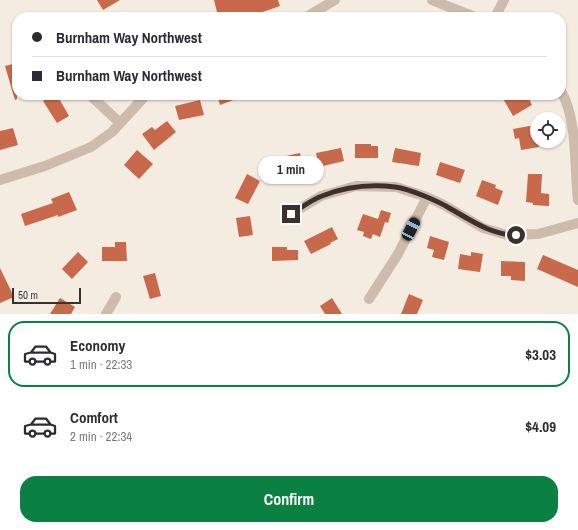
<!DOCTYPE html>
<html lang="en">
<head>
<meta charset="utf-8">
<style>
	:root { --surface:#fff; --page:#f7f7f7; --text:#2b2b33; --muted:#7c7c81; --line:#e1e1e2; --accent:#0b8043 }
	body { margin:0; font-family:"Archivo Narrow",sans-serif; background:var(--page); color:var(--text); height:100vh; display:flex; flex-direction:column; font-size:15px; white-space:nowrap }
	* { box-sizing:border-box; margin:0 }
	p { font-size:13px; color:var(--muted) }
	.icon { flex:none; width:22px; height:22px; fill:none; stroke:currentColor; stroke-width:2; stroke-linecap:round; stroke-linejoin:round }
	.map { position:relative; height:314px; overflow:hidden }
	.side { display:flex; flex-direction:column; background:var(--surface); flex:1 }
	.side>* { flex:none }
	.top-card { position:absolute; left:12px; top:12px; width:554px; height:88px; border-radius:16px; box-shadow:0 1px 3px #0004; display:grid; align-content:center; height:88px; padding:0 20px; background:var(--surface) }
	.tools { position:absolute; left:530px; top:112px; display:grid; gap:8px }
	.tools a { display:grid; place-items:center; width:36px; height:36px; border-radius:50%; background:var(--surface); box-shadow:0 1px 3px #0004; font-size:20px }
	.scale { position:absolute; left:12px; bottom:10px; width:69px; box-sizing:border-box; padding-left:4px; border:2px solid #3b302b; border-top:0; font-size:11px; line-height:14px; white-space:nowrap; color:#3b302b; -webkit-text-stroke:3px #fbf5ee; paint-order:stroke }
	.end { position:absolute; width:18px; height:18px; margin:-9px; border:5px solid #3b302b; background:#fff; box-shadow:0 0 0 2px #fff }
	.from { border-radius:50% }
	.bubble { position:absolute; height:28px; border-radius:14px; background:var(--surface); box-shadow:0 1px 3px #0004; font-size:13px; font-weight:700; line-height:28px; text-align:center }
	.car { position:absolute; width:12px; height:24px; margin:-12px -6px; border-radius:5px; box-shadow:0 0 3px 1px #0007; background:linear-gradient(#222 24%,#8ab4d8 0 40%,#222 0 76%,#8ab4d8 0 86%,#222 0) }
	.top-card b { display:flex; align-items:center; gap:14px; height:38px; font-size:15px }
	.top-card b+b { border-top:1px solid var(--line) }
	.top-card i { width:10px; height:10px; background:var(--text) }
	ul { padding:7px 0 0; list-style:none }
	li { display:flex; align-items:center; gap:12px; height:66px; margin:0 8px 6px; padding:0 12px; border:2px solid transparent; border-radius:16px }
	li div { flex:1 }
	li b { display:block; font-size:15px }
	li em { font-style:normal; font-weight:700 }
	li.current { border-color:var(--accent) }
	li>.icon { width:36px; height:36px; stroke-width:1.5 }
	.button { display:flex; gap:8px; margin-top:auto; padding:8px 20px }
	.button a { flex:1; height:46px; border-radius:16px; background:var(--accent); color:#fff; font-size:16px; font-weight:700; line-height:46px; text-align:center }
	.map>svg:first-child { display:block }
	.building { fill:#c8694b }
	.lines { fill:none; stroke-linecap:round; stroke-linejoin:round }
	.minor { stroke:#cdbbac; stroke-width:10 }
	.route { stroke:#3b302b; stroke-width:5 }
</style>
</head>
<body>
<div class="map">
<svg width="578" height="314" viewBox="0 0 578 314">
	<rect width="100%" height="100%" fill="#f4ebe1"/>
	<path class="building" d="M97,0H120L103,10Z
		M214,0H278L280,6L248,17H234L233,12L218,16Z
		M17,63V99L15,100L5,66Z
		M54,95H57L69,116L57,123L43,101Z
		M217,95H244V96L220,105Z
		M501,95H517L519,99L527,95L532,105L513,116Z
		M200,100L204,115L179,120L175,106Z
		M167,121L176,132L154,150L142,134L152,127L155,130Z
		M535,125L539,147L521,150L519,138L515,139L513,129Z
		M13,128L18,145L0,150V131Z
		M355,144H371V146H378V158H355Z
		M341,148L344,161L319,167L316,153Z
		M395,148L421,153L419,166L392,162Z
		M137,150L153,164L139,179L124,165Z
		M300,153L304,169L281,175L277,158Z
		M440,162L465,170L460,183L436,175Z
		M247,174L260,181L248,204L235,198Z
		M528,174H542L541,193L549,194V206L533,205V203L526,202Z
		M482,180L496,185L495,188L503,191L498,205L476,196Z
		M69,192L77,210L58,217V215L25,226L21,214L53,203L51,199Z
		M381,210L391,213L388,223L385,222L380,237L373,234L371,239L363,236L364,232L357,230L363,214L378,219Z
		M250,216L253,235L239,237L236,218Z
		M332,227L338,239L330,243L331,244L311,254L304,241Z
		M430,236L449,242L444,260L432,257L434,250L427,248Z
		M115,242H126L127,261H102V247H115Z
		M272,247H287V250H298V260L272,261Z
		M78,252L88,262L72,279L62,269Z
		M471,252L483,254L480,272L458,269L460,254L471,256Z
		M543,255L578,270V287L537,269Z
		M501,261L525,262V281L511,280V276H501Z
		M0,268L14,297L0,303Z
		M155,273L161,296L150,299L143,276Z
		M409,294L423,300L417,314H401Z
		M60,298L75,307L71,314H50Z
		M332,298L342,314H325L320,306Z"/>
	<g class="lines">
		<path class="minor" d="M432,0L475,17
			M306,17L335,0
			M495,17L504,0
			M561,91C578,121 574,166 578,200
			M90,95L120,123
			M0,180L45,166L91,147L112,132L146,95
			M291,214L321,196L356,186L396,187L427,197L444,205L483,228L507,235L538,234L578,223
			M369,299L398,254L427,197
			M106,314L116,297"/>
	</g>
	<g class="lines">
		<path class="route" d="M291,214C301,208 311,200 322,196C345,187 370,184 395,187C410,189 438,201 451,209C472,221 492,235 516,235"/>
	</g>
</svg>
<div class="tools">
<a><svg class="icon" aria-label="locate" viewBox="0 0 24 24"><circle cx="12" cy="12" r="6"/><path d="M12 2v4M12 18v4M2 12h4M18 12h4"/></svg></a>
</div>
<div class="scale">50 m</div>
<i class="end from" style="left:516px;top:235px"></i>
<i class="end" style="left:291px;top:214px"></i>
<div class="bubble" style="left:258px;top:156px;width:66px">1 min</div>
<i class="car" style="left:411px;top:229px;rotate:27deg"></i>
<div class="top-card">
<b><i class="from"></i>Burnham Way Northwest</b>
<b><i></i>Burnham Way Northwest</b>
</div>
</div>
<section class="side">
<ul>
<li class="current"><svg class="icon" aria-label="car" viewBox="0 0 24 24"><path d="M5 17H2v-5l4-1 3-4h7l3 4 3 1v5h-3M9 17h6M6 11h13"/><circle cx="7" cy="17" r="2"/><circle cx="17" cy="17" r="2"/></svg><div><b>Economy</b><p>1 min · 22:33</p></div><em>$3.03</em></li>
<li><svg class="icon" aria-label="car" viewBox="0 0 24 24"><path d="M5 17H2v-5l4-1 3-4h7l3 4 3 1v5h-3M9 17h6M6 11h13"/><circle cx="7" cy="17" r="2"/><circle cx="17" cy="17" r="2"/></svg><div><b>Comfort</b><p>2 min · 22:34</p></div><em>$4.09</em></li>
</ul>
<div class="button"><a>Confirm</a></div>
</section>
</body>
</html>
